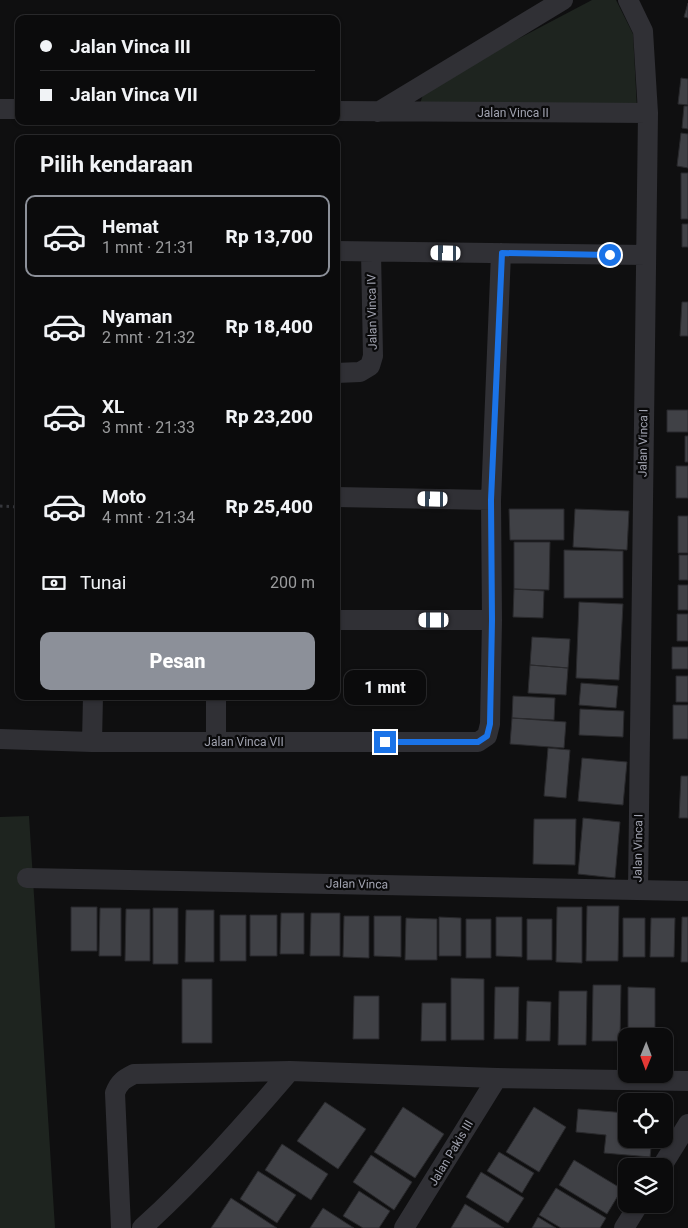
<!DOCTYPE html>
<html lang="id">
<head>
<meta charset="utf-8">
<style>
	:root { --surface:#0b0b0c; --page:#141415; --text:#f1f3f6; --muted:#9a9b9d; --line:#2b2b2d; --accent:#8c9099 }
	body { margin:0; font-family:Roboto,sans-serif; background:var(--page); color:var(--text); height:100vh; display:flex; flex-direction:column; font-size:19px; white-space:nowrap }
	* { box-sizing:border-box; margin:0 }
	p { font-size:16px; color:var(--muted) }
	.icon { flex:none; width:28px; height:28px; fill:none; stroke:currentColor; stroke-width:2; stroke-linecap:round; stroke-linejoin:round }
	.map { position:relative; flex:1; overflow:hidden }
	.panel { position:absolute; left:15px; top:135px; width:325px; height:565px; display:flex; flex-direction:column; background:var(--surface); border-radius:10px; box-shadow:0 1px 4px #0004,0 0 0 1px var(--line) }
	.panel>* { flex:none }
	.banner { position:absolute; left:15px; top:15px; width:325px; height:110px; border-radius:10px; box-shadow:0 1px 4px #0004,0 0 0 1px var(--line); display:grid; align-content:center; height:110px; padding:0 25px; background:var(--surface) }
	.needle { width:32px; rotate:181deg }
	.fabs { position:absolute; left:618px; top:1028px; display:grid; gap:10px }
	.fabs a { display:grid; place-items:center; width:55px; height:55px; border-radius:10px; background:var(--surface); box-shadow:0 1px 4px #0004,0 0 0 1px var(--line); font-size:25px }
	.end { position:absolute; width:22px; height:22px; margin:-11px; border:6px solid #1a73e8; background:#fff; box-shadow:0 0 0 2px #fff }
	.from { border-radius:50% }
	.bubble { position:absolute; height:35px; border-radius:10px; background:var(--surface); box-shadow:0 1px 4px #0004,0 0 0 1px var(--line); font-size:16px; font-weight:800; line-height:35px; text-align:center }
	.car { position:absolute; width:15px; height:30px; margin:-15px -8px; border-radius:6px; box-shadow:0 0 4px 1px #0007; background:linear-gradient(#fff 24%,#345 0 40%,#fff 0 76%,#345 0 86%,#fff 0) }
	.banner b { display:flex; align-items:center; gap:18px; height:48px; font-size:19px }
	.banner b+b { border-top:1px solid var(--line) }
	.banner i { width:12px; height:12px; background:var(--text) }
	ul { padding:0; list-style:none }
	li { display:flex; align-items:center; gap:15px; height:82px; margin:0 10px 8px; padding:0 15px; border:2px solid transparent; border-radius:10px }
	li div { flex:1 }
	li b { display:block; font-size:19px }
	li em { font-style:normal; font-weight:800 }
	li.active { border-color:var(--accent) }
	li>.icon { width:45px; height:45px; stroke-width:1.5 }
	h2 { padding:0 25px; font-size:22px; line-height:60px }
	.pay { display:flex; align-items:center; gap:12px; height:55px; padding:0 25px; font-size:19px }
	.pay p { margin-inline-start:auto }
	.primary-button { display:flex; gap:10px; margin-top:auto; padding:10px 25px }
	.primary-button a { flex:1; height:58px; border-radius:10px; background:var(--accent); color:#fff; font-size:20px; font-weight:800; line-height:58px; text-align:center }
	.map>svg:first-child { display:block }
	.green { fill:#1e241f }
	.building { fill:#404146; stroke:#29292c }
	.lines { fill:none; stroke-linecap:round; stroke-linejoin:round }
	.path { stroke:#36373c; stroke-width:3; stroke-dasharray:2.5 4; stroke-linecap:butt }
	.street { stroke:#303035; stroke-width:20 }
	.route { stroke:#1a73e8; stroke-width:6 }
	.labels { text-anchor:middle; stroke-width:4.5; stroke-linejoin:round; paint-order:stroke }
	.street-label { font-size:12px; fill:#a1a3b0; stroke:#0a0a0b }
</style>
</head>
<body>
<div class="map">
<svg width="688" height="1228" viewBox="0 0 688 1228">
	<rect width="100%" height="100%" fill="#0f0f10"/>
	<path class="green" d="M592,0H616L633,34L637,109L419,107L425,88Z
		M29,816L55,1228H0V817Z"/>
	<path class="building" d="M688,3V18L684,17Z
		M681,78L688,79V105L678,104Z
		M684,106H688V129L682,128Z
		M681,133L688,134V168L677,166Z
		M681,173H688V219H681Z
		M682,224H688V247H682Z
		M682,302H688V336H680Z
		M667,410H688V432H667Z
		M685,436H688V462H685Z
		M676,466H688V498H676Z
		M509,509H564V540H510Z
		M575,509L629,511L627,550L573,547Z
		M678,516H688V553H678Z
		M514,542H550L549,590L514,589Z
		M564,550L623,551V598H564Z
		M679,555H688V580H679Z
		M678,585H688V610H678Z
		M514,589L544,591L543,618L513,617Z
		M579,602L623,604L619,680L576,678Z
		M677,614H688V641H677Z
		M532,637L570,639L568,668L530,665Z
		M672,647H688V669H672Z
		M530,665L568,668L566,695L528,693Z
		M676,676H688V702H676Z
		M581,683L618,686L616,708L579,705Z
		M513,696L555,698L554,720L512,718Z
		M673,705H688V739H673Z
		M580,709L624,711L623,737L579,735Z
		M512,718L566,722L564,748L510,744Z
		M548,748L570,750L566,798L544,796Z
		M582,758L627,762L623,805L578,801Z
		M681,776H688V818H679Z
		M583,818L620,822L615,878L578,874Z
		M534,819H576L575,865L533,864Z
		M587,906H619L618,961H586Z
		M71,907H97V951H71Z
		M557,907H582V963L556,962Z
		M100,908H121V956H99Z
		M153,908H178V964H153Z
		M126,909H150V961H125Z
		M186,910H214V962H185Z
		M281,913H304V954H280Z
		M311,913H340V956H310Z
		M220,915H246V961H220Z
		M250,915H277V956H250Z
		M344,916H369V958L343,957Z
		M374,916H401V957L374,956Z
		M439,917L461,918V956H439Z
		M496,917H522V957L496,956Z
		M682,917H688V962H681Z
		M406,918L437,919V960H405Z
		M623,918H645V957H623Z
		M651,918H675L674,957H650Z
		M466,919H491V958H466Z
		M527,919H552V960H527Z
		M451,978L484,979V1040H451Z
		M182,979H212V1043H182Z
		M593,985H621L620,1041H592Z
		M495,987H519L518,1039H494Z
		M628,987L655,988V1036H628Z
		M559,991H587L586,1045H558Z
		M354,996H379V1039H353Z
		M527,1001L551,1002L550,1041H526Z
		M422,1003H446V1041H421Z
		M325,1102L366,1129L338,1169L297,1141Z
		M403,1107L444,1134L415,1178L374,1152Z
		M534,1107L566,1127L539,1172L506,1152Z
		M578,1109L626,1113V1139H652L650,1157L604,1153L606,1135L576,1132Z
		M282,1144L328,1174L311,1200L265,1170Z
		M499,1152L534,1173L522,1193L487,1171Z
		M371,1155L412,1182L394,1210L353,1182Z
		M574,1160L622,1189L607,1214L559,1185Z
		M258,1171L296,1195L277,1223L240,1199Z
		M481,1172L524,1198L508,1223L466,1197Z
		M556,1188L606,1218L600,1228H561L539,1215Z
		M359,1191L390,1211L379,1228H363L343,1216Z
		M231,1198L277,1228H211Z
		M465,1204L504,1228H451Z
		M323,1208L354,1228H310Z
		M538,1217L556,1228H532Z"/>
	<g class="lines">
		<path class="path" d="M0,506L19,507"/>
		<path class="street" d="M628,0L643,31L648,113L638,890
			M0,109H19
			M336,111L648,113
			M378,112L563,0
			M336,251L646,255
			M336,373L360,372L370,366L373,356L371,252
			M336,497L491,500
			M336,620H492
			M216,696V742
			M0,739L92,742H478L487,736L490,724L492,620L491,500L501,253
			M92,742L93,696
			M27,878L688,891
			M662,1166L688,1124
			M121,1228L115,1093C119,1082 124,1079 134,1074L290,1071
			M142,1228C196,1179 243,1126 290,1071L497,1078L688,1081
			M404,1228L497,1078
			M624,1228L639,1204"/>
	</g>
	<g class="lines">
		<path class="route" d="M385,742H478L487,736L490,724L492,620L491,500L502,253L610,255"/>
	</g>
	<g class="labels">
		<g class="street-label">
			<text x="513" y="117">Jalan Vinca II</text>
			<text transform="translate(372 312) rotate(-91)" y="4">Jalan Vinca IV</text>
			<text transform="translate(643 443) rotate(-89)" y="4">Jalan Vinca I</text>
			<text x="244" y="746">Jalan Vinca VII</text>
			<text transform="translate(638 848) rotate(-89)" y="4">Jalan Vinca I</text>
			<text transform="translate(357 884) rotate(1)" y="4">Jalan Vinca</text>
			<text transform="translate(451 1153) rotate(-59)" y="4">Jalan Pakis III</text>
		</g>
	</g>
</svg>
<div class="fabs">
<a><svg class="needle" viewBox="-14 -14 28 28"><path d="M0-13l5 13h-10z" fill="#e53935"/><path d="M0 13l5-13h-10z" fill="#9a9b9d"/></svg></a>
<a><svg class="icon" aria-label="locate" viewBox="0 0 24 24"><circle cx="12" cy="12" r="6"/><path d="M12 2v4M12 18v4M2 12h4M18 12h4"/></svg></a>
<a><svg class="icon" aria-label="layers" viewBox="0 0 24 24"><path d="M12 4l9 5-9 5-9-5zM3 14l9 5 9-5"/></svg></a>
</div>
<i class="end from" style="left:610px;top:255px"></i>
<i class="end" style="left:385px;top:742px"></i>
<div class="bubble" style="left:344px;top:670px;width:82px">1 mnt</div>
<i class="car" style="left:446px;top:253px;rotate:271deg"></i>
<i class="car" style="left:433px;top:499px;rotate:271deg"></i>
<i class="car" style="left:434px;top:620px;rotate:270deg"></i>
<div class="banner">
<b><i class="from"></i>Jalan Vinca III</b>
<b><i></i>Jalan Vinca VII</b>
</div>
<section class="panel">
<h2>Pilih kendaraan</h2>
<ul>
<li class="active"><svg class="icon" aria-label="car" viewBox="0 0 24 24"><path d="M5 17H2v-5l4-1 3-4h7l3 4 3 1v5h-3M9 17h6M6 11h13"/><circle cx="7" cy="17" r="2"/><circle cx="17" cy="17" r="2"/></svg><div><b>Hemat</b><p>1 mnt · 21:31</p></div><em>Rp 13,700</em></li>
<li><svg class="icon" aria-label="car" viewBox="0 0 24 24"><path d="M5 17H2v-5l4-1 3-4h7l3 4 3 1v5h-3M9 17h6M6 11h13"/><circle cx="7" cy="17" r="2"/><circle cx="17" cy="17" r="2"/></svg><div><b>Nyaman</b><p>2 mnt · 21:32</p></div><em>Rp 18,400</em></li>
<li><svg class="icon" aria-label="car" viewBox="0 0 24 24"><path d="M5 17H2v-5l4-1 3-4h7l3 4 3 1v5h-3M9 17h6M6 11h13"/><circle cx="7" cy="17" r="2"/><circle cx="17" cy="17" r="2"/></svg><div><b>XL</b><p>3 mnt · 21:33</p></div><em>Rp 23,200</em></li>
<li><svg class="icon" aria-label="car" viewBox="0 0 24 24"><path d="M5 17H2v-5l4-1 3-4h7l3 4 3 1v5h-3M9 17h6M6 11h13"/><circle cx="7" cy="17" r="2"/><circle cx="17" cy="17" r="2"/></svg><div><b>Moto</b><p>4 mnt · 21:34</p></div><em>Rp 25,400</em></li>
</ul>
<div class="pay"><svg class="icon" aria-label="cash" viewBox="0 0 24 24"><path d="M3 7h18v10H3z"/><circle cx="12" cy="12" r="2"/></svg>Tunai<p>200 m</p></div>
<div class="primary-button"><a>Pesan</a></div>
</section>
</div>
</body>
</html>
